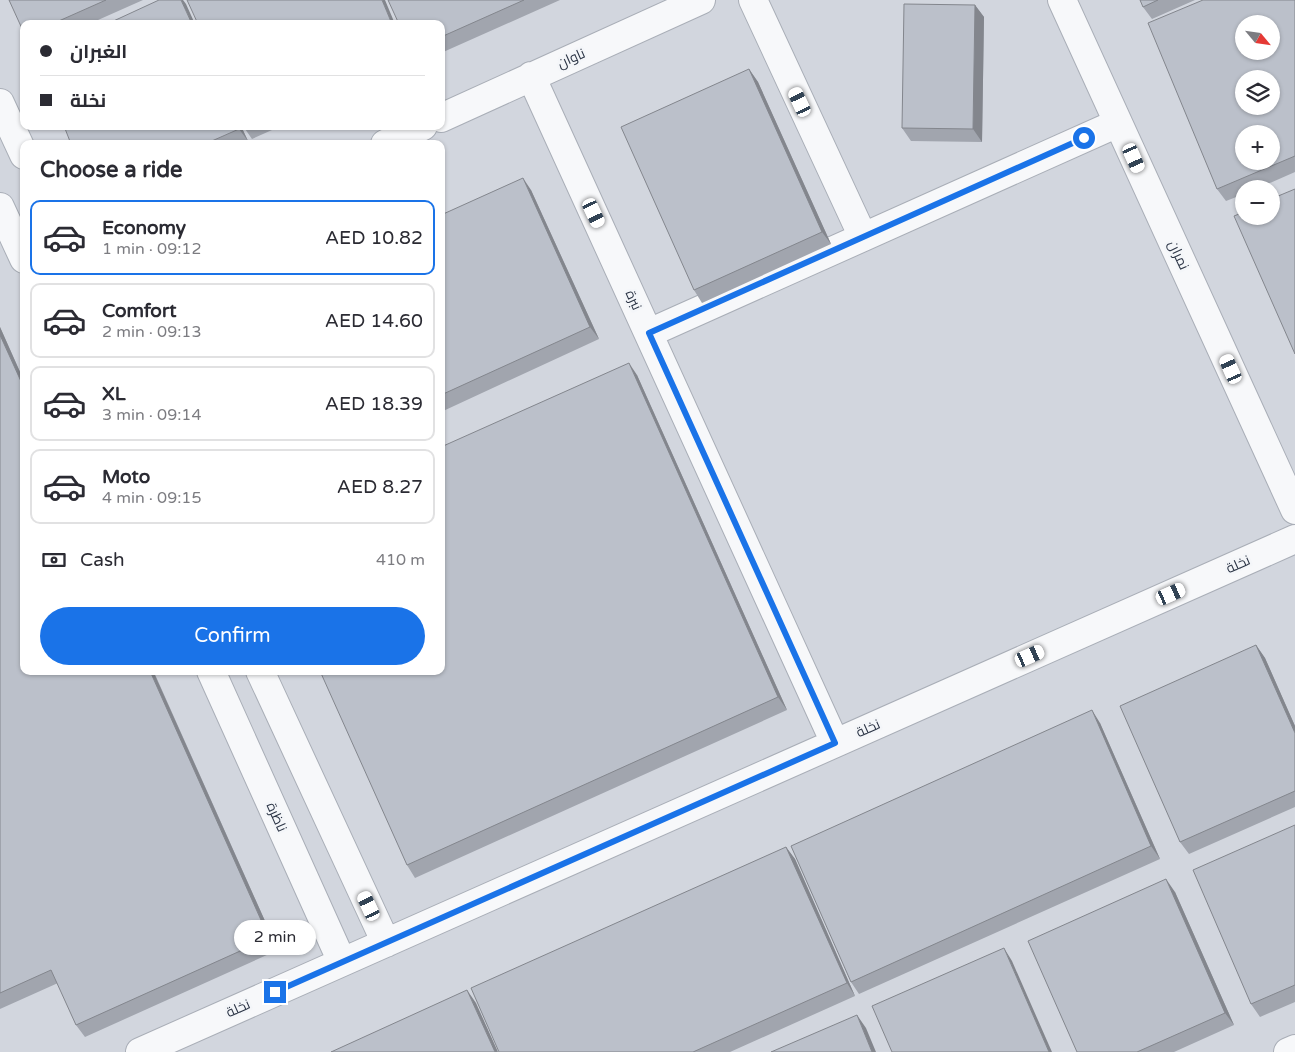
<!DOCTYPE html>
<html lang="en">
<head>
<meta charset="utf-8">
<style>
	:root { --surface:#fff; --page:#f2f2f3; --text:#2b2b33; --muted:#7c7c81; --line:#e1e1e2; --accent:#1a73e8 }
	body { margin:0; font-family:"Varela Round",Cairo,sans-serif; background:var(--page); color:var(--text); height:100vh; display:flex; flex-direction:column; font-size:19px; white-space:nowrap }
	* { box-sizing:border-box; margin:0 }
	p { font-size:16px; color:var(--muted) }
	.icon { flex:none; width:28px; height:28px; fill:none; stroke:currentColor; stroke-width:2; stroke-linecap:round; stroke-linejoin:round }
	.map { position:relative; flex:1; overflow:hidden }
	.sheet { position:absolute; left:20px; top:140px; width:425px; height:535px; display:flex; flex-direction:column; background:var(--surface); border-radius:10px; box-shadow:0 1px 4px #0004 }
	.sheet>* { flex:none }
	.top-card { position:absolute; left:20px; top:20px; width:425px; height:110px; border-radius:10px; box-shadow:0 1px 4px #0004; display:grid; align-content:center; height:110px; padding:0 20px; background:var(--surface) }
	.needle { width:32px; rotate:119deg }
	.controls { position:absolute; left:1235px; top:15px; display:grid; gap:10px }
	.controls a { display:grid; place-items:center; width:45px; height:45px; border-radius:50%; background:var(--surface); box-shadow:0 1px 4px #0004; font-size:25px }
	.end { position:absolute; width:22px; height:22px; margin:-11px; border:6px solid #1a73e8; background:#fff; box-shadow:0 0 0 2px #fff }
	.from { border-radius:50% }
	.bubble { position:absolute; height:35px; border-radius:18px; background:var(--surface); box-shadow:0 1px 4px #0004; font-size:16px; font-weight:600; line-height:35px; text-align:center }
	.car { position:absolute; width:15px; height:30px; margin:-15px -8px; border-radius:6px; box-shadow:0 0 4px 1px #0007; background:linear-gradient(#fff 24%,#345 0 40%,#fff 0 76%,#345 0 86%,#fff 0) }
	.top-card b { display:flex; align-items:center; gap:18px; height:48px; font-size:19px }
	.top-card b+b { border-top:1px solid var(--line) }
	.top-card i { width:12px; height:12px; background:var(--text) }
	ul { padding:0; list-style:none }
	li { display:flex; align-items:center; gap:15px; height:75px; margin:0 10px 8px; padding:0 10px; border:2px solid var(--line); border-radius:10px }
	li div { flex:1 }
	li b { display:block; font-size:19px }
	li em { font-style:normal; font-weight:600 }
	li.on { border-color:var(--accent) }
	li>.icon { width:45px; height:45px; stroke-width:1.5 }
	h2 { padding:0 20px; font-size:22px; line-height:60px }
	.pay { display:flex; align-items:center; gap:12px; height:55px; padding:0 20px; font-size:19px }
	.pay p { margin-inline-start:auto }
	.cta { display:flex; gap:10px; margin-top:auto; padding:10px 20px }
	.cta a { flex:1; height:58px; border-radius:30px; background:var(--accent); color:#fff; font-size:20px; font-weight:600; line-height:58px; text-align:center }
	.map>svg:first-child { display:block }
	.built { fill:#d2d6de; fill-rule:evenodd }
	.lines { fill:none; stroke-linecap:round; stroke-linejoin:round }
	.minor-casing { stroke:#a9aeb7; stroke-width:30 }
	.minor { stroke:#f7f8fa; stroke-width:28 }
	.wall { fill:#a1a5ae }
	.shaded-wall { fill:#83868d }
	.building { fill:#bbc0ca; stroke:#83868d; fill-rule:evenodd }
	.route { stroke:#1a73e8; stroke-width:6 }
	.labels { text-anchor:middle; stroke-width:5; stroke-linejoin:round; paint-order:stroke }
	.street-label { font-size:14px; fill:#2b3445; stroke:#f4f6f9 }
</style>
</head>
<body>
<div class="map">
<svg width="1295" height="1052" viewBox="0 0 1295 1052">
	<rect width="100%" height="100%" fill="#e4e7ec"/>
	<path class="built" d="M0,0H1295V1052H0ZM24,24H441V126H24ZM1244,24H1271V51H1244ZM1244,79H1271V106H1244ZM1244,134H1271V161H1244ZM24,144H441V671H24ZM1244,189H1271V216H1244Z"/>
	<g class="lines">
		<g class="minor-casing">
			<path id="minor" d="M753,0L863,237
				M1062,0L1295,510
				M531,76L835,743
				M0,103L24,155
				M441,118L701,0
				M385,144L423,126
				M0,207L24,259
				M649,333L1118,123
				M211,671L342,962
				M260,671L386,943
				M140,1052L1295,539
				M1288,1052L1295,1049"/>
		</g>
		<use href="#minor" class="minor"/>
	</g>
	<path class="wall" d="M9,0H143L89,24H24Z
		M388,0H560L441,53V24Z
		M1140,0H1195L1152,19L1143,7Z
		M1295,0V172L1256,189H1244V194L1226,201L1217,189Z
		M975,5L984,17L982,142L911,141L902,128Z
		M749,69L758,82L831,244L702,303L694,290Z
		M241,126L248,141L242,144H71Z
		M243,126H281L252,139Z
		M531,190L599,339L441,412V215Z
		M0,327L278,950L85,1037L76,1025L58,983L0,1009Z
		M637,375L787,710L415,878L407,865Z
		M1256,645L1265,658L1295,726V807L1189,854L1180,842Z
		M1100,723L1160,859L859,994L851,982Z
		M1295,825V1002L1260,1017L1251,1004Z
		M786,847L795,859L855,996L730,1052H499Z
		M1175,892L1234,1025L1174,1052H1077Z"/>
	<path class="shaded-wall" d="M181,0H183L186,4L195,24H192Z
		M382,0H385L395,24H392Z
		M975,5L984,17L982,142L973,129Z
		M749,69L758,82L831,244L822,232Z
		M238,126H241L248,141L239,129Z
		M523,178L531,190L599,339L590,327Z
		M0,327L24,381V388L0,335Z
		M629,363L637,375L787,710L778,697Z
		M1256,645L1265,658L1295,726V733Z
		M150,671H153L278,950L269,938Z
		M1092,710L1100,723L1160,859L1151,846Z
		M786,847L795,859L855,996L847,983Z
		M1166,879L1175,892L1234,1025L1225,1013Z
		M1004,948L1012,961L1052,1052H1049Z
		M467,990L476,1003L498,1052H495Z
		M857,1015L866,1028L876,1052H872Z"/>
	<path class="building" d="M9,0H106L52,24H24V33Z
		M159,0H181L192,24H107Z
		M187,0H382L392,24H198Z
		M388,0H524L441,37V24H399Z
		M1140,0H1158L1143,7Z
		M1203,0H1295V156L1217,189L1148,23ZM1244,24H1271V51H1244ZM1244,79H1271V106H1244ZM1244,134H1271V161H1244Z
		M904,4L975,5L973,129L902,128Z
		M749,69L822,232L694,290L621,127Z
		M64,126H238L239,129L205,144H71Z
		M523,178L590,327L441,395V215Z
		M1295,189V354L1234,216L1244,212V216H1271V199Z
		M0,335L24,388V671H150L269,938L76,1025L51,970L0,993Z
		M629,363L778,697L407,865L320,671H441V447Z
		M1256,645L1295,733V791L1180,842L1120,706Z
		M1092,710L1151,846L851,982L791,846Z
		M1295,825V985L1251,1004L1193,870Z
		M786,847L847,983L693,1052H499L471,988Z
		M1166,879L1225,1013L1137,1052H1077L1028,941Z
		M1004,948L1049,1052H892L872,1006Z
		M467,990L495,1052H331Z
		M857,1015L872,1052H771Z"/>
	<g class="lines">
		<path class="route" d="M275,992L835,743L649,333L1084,138"/>
	</g>
	<g class="labels">
		<g class="street-label">
			<text transform="translate(571 58) rotate(-24)" y="5">ناوان</text>
			<text transform="translate(1179 255) rotate(65)" y="5">نمران</text>
			<text transform="translate(634 300) rotate(66)" y="5">نبرة</text>
			<text transform="translate(1238 564) rotate(-24)" y="5">نخلة</text>
			<text transform="translate(868 728) rotate(-24)" y="5">نخلة</text>
			<text transform="translate(277 817) rotate(66)" y="5">ناظرة</text>
			<text transform="translate(238 1008) rotate(-24)" y="5">نخلة</text>
		</g>
	</g>
</svg>
<div class="controls">
<a><svg class="needle" viewBox="-14 -14 28 28"><path d="M0-13l5 13h-10z" fill="#e53935"/><path d="M0 13l5-13h-10z" fill="#7c7c81"/></svg></a>
<a><svg class="icon" aria-label="layers" viewBox="0 0 24 24"><path d="M12 4l9 5-9 5-9-5zM3 14l9 5 9-5"/></svg></a>
<a>+</a>
<a>−</a>
</div>
<i class="end from" style="left:1084px;top:138px"></i>
<i class="end" style="left:275px;top:992px"></i>
<div class="bubble" style="left:234px;top:920px;width:82px">2 min</div>
<i class="car" style="left:800px;top:102px;rotate:335deg"></i>
<i class="car" style="left:1134px;top:158px;rotate:156deg"></i>
<i class="car" style="left:594px;top:213px;rotate:155deg"></i>
<i class="car" style="left:1231px;top:369px;rotate:336deg"></i>
<i class="car" style="left:1171px;top:594px;rotate:66deg"></i>
<i class="car" style="left:1030px;top:656px;rotate:66deg"></i>
<i class="car" style="left:369px;top:906px;rotate:335deg"></i>
<div class="top-card">
<b><i class="from"></i>الغبران</b>
<b><i></i>نخلة</b>
</div>
<section class="sheet">
<h2>Choose a ride</h2>
<ul>
<li class="on"><svg class="icon" aria-label="car" viewBox="0 0 24 24"><path d="M5 17H2v-5l4-1 3-4h7l3 4 3 1v5h-3M9 17h6M6 11h13"/><circle cx="7" cy="17" r="2"/><circle cx="17" cy="17" r="2"/></svg><div><b>Economy</b><p>1 min · 09:12</p></div><em>AED 10.82</em></li>
<li><svg class="icon" aria-label="car" viewBox="0 0 24 24"><path d="M5 17H2v-5l4-1 3-4h7l3 4 3 1v5h-3M9 17h6M6 11h13"/><circle cx="7" cy="17" r="2"/><circle cx="17" cy="17" r="2"/></svg><div><b>Comfort</b><p>2 min · 09:13</p></div><em>AED 14.60</em></li>
<li><svg class="icon" aria-label="car" viewBox="0 0 24 24"><path d="M5 17H2v-5l4-1 3-4h7l3 4 3 1v5h-3M9 17h6M6 11h13"/><circle cx="7" cy="17" r="2"/><circle cx="17" cy="17" r="2"/></svg><div><b>XL</b><p>3 min · 09:14</p></div><em>AED 18.39</em></li>
<li><svg class="icon" aria-label="car" viewBox="0 0 24 24"><path d="M5 17H2v-5l4-1 3-4h7l3 4 3 1v5h-3M9 17h6M6 11h13"/><circle cx="7" cy="17" r="2"/><circle cx="17" cy="17" r="2"/></svg><div><b>Moto</b><p>4 min · 09:15</p></div><em>AED 8.27</em></li>
</ul>
<div class="pay"><svg class="icon" aria-label="cash" viewBox="0 0 24 24"><path d="M3 7h18v10H3z"/><circle cx="12" cy="12" r="2"/></svg>Cash<p>410 m</p></div>
<div class="cta"><a>Confirm</a></div>
</section>
</div>
</body>
</html>
